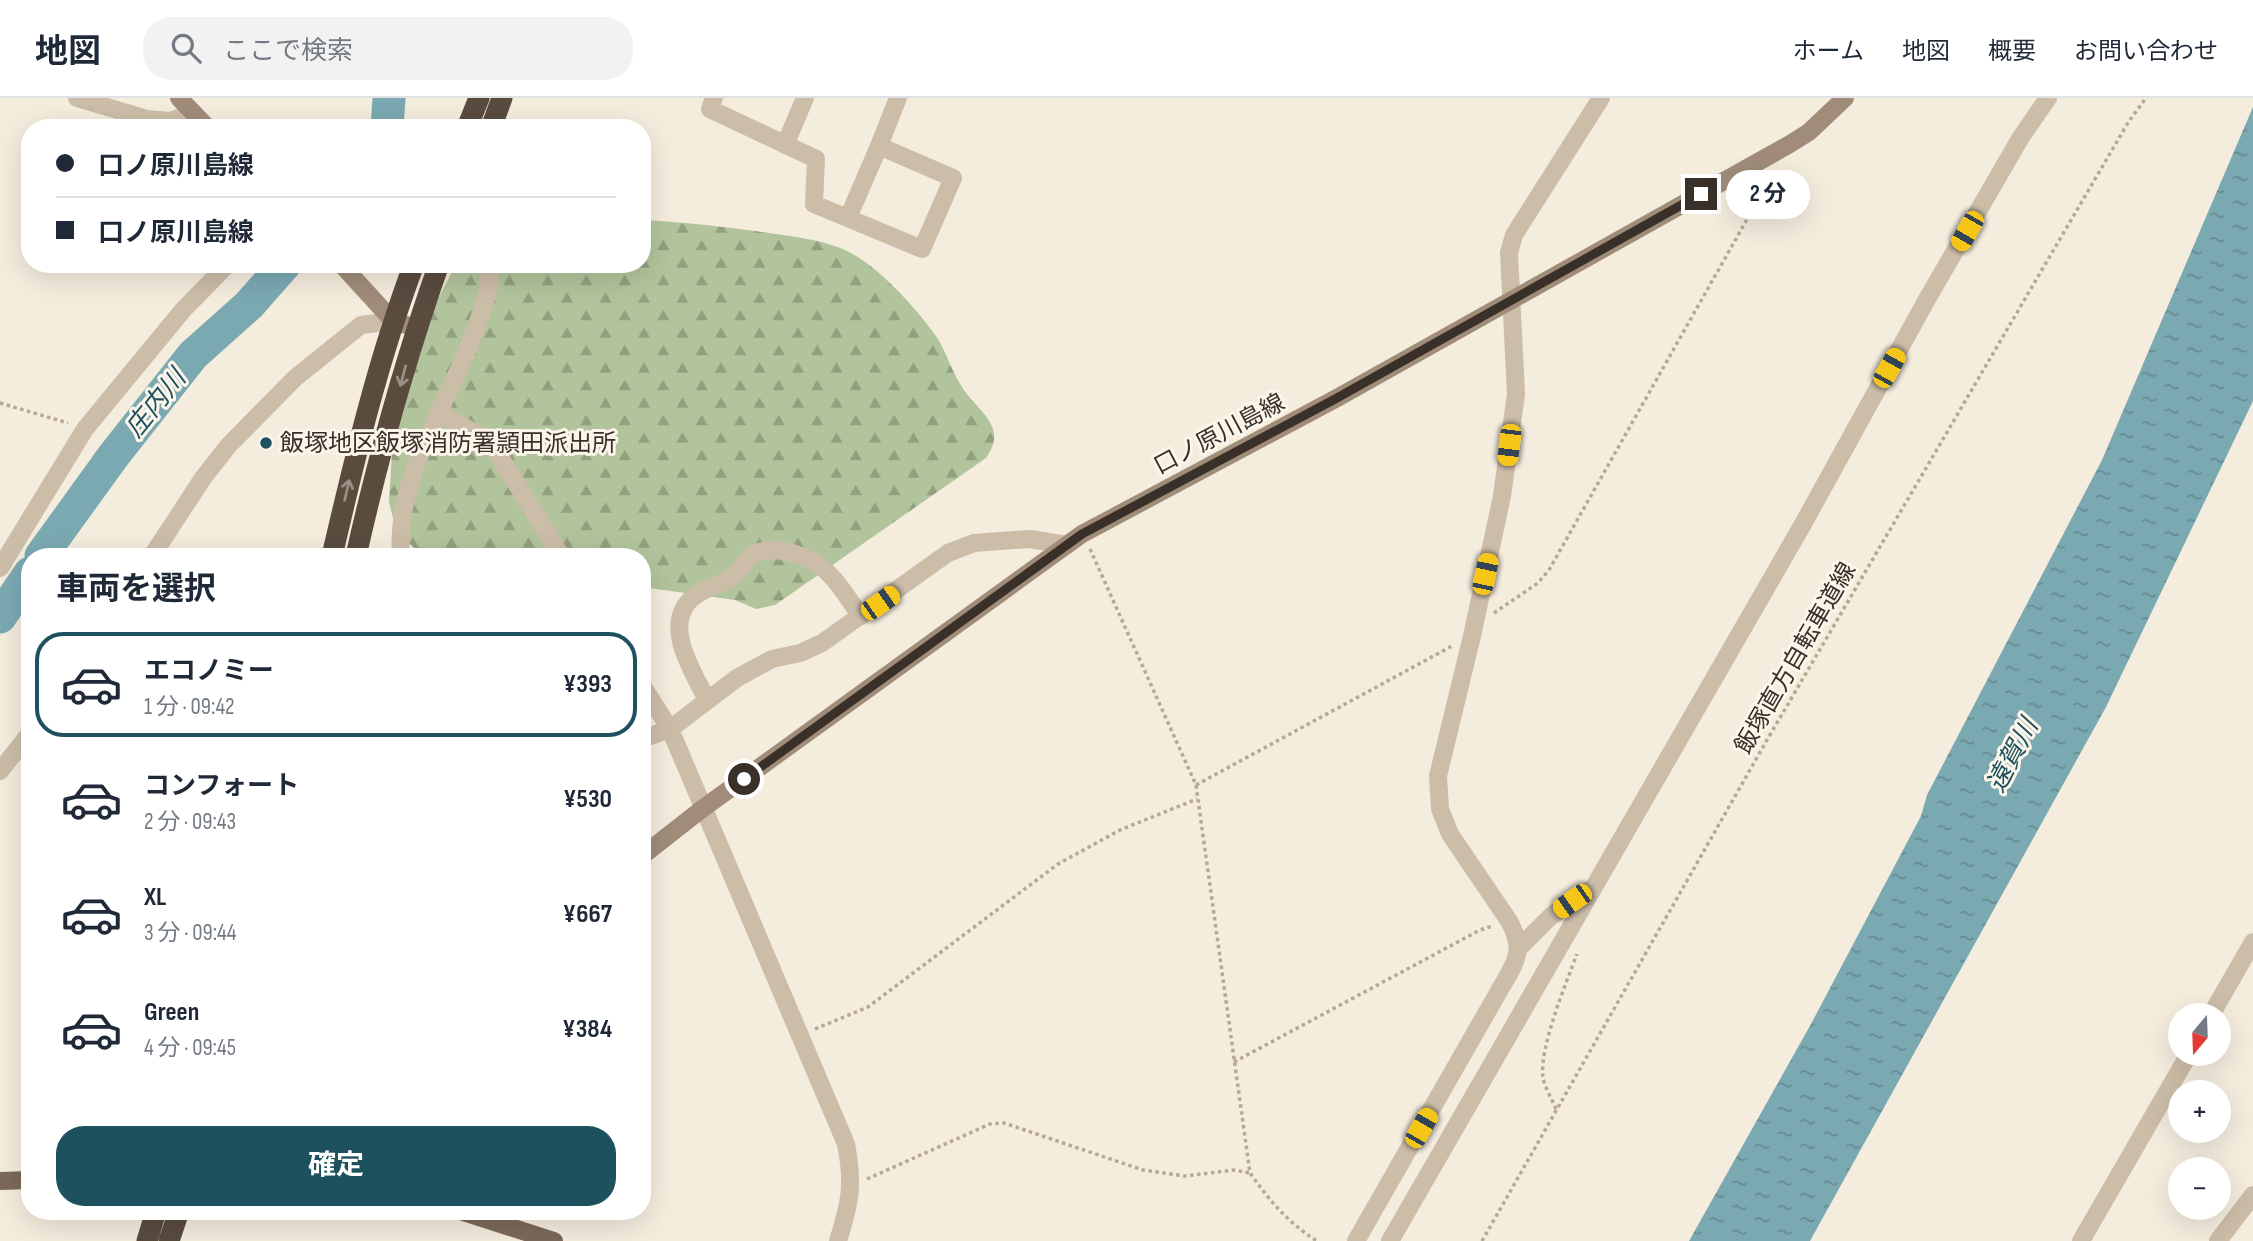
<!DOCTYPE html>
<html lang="ja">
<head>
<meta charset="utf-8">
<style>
	:root { --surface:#fff; --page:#f2f2f3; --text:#1f2937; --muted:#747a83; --line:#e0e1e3; --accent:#1c515d }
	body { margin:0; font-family:"Sofia Sans Condensed","Noto Sans JP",sans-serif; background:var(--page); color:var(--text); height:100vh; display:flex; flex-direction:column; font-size:26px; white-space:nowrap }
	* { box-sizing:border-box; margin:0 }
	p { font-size:23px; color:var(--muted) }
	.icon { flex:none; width:38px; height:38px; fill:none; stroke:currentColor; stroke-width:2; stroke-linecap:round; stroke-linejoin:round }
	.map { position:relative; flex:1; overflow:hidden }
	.panel { position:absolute; left:21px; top:450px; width:630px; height:672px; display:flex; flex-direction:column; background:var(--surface); border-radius:28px; box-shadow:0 7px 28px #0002 }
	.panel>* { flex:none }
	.guide { position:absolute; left:21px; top:21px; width:630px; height:154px; border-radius:28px; box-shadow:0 7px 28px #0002; display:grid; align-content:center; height:154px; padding:0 35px; background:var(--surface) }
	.needle { width:46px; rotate:199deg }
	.buttons { position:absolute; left:2168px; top:905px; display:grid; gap:14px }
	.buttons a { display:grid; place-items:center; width:63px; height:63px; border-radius:50%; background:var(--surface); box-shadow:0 7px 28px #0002; font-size:35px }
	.end { position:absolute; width:32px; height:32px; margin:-16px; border:9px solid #393029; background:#fff; box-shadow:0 0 0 4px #fff }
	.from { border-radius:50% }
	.bubble { position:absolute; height:49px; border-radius:24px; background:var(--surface); box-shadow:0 7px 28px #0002; font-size:23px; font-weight:700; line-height:49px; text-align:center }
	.car { position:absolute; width:21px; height:42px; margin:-21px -10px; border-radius:9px; box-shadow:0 0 5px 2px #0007; background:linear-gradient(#f5c518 24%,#345 0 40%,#f5c518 0 76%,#345 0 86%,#f5c518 0) }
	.guide b { display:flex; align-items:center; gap:24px; height:66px; font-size:26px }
	.guide b+b { border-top:2px solid var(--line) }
	.guide i { width:18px; height:18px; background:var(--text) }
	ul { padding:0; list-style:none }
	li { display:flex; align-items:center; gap:21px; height:105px; margin:0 14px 10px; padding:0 21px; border:4px solid transparent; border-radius:28px }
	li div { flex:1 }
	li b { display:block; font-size:26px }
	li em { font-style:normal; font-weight:700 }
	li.selected { border-color:var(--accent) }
	li>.icon { width:63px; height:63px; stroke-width:1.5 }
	h2 { padding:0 35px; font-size:32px; line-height:84px }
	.button { display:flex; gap:14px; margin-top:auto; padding:14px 35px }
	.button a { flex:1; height:80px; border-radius:28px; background:var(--accent); color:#fff; font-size:28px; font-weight:700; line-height:80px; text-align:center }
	header { display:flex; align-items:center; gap:42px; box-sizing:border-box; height:98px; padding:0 35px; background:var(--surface); border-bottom:2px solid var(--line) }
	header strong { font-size:33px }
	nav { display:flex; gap:38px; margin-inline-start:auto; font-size:24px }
	.search { width:490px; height:63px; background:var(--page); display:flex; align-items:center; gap:18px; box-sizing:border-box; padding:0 24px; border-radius:28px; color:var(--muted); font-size:26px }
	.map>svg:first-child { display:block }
	.forest { fill:url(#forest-firs) }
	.water { fill:url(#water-ripples) }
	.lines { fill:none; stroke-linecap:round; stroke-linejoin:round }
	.river { stroke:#7ba9b2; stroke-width:33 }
	.path { stroke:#b8a792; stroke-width:3.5; stroke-dasharray:3.5 3.5; stroke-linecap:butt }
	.street { stroke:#ccbda8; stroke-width:18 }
	.secondary { stroke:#a08c79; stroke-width:18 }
	.primary { stroke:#7c6959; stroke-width:18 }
	.highway { stroke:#5a4b3f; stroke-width:21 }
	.oneway { stroke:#9a8f83 }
	.route { stroke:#393029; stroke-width:9 }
	.poi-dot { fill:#1c515d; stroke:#fbf5ea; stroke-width:2.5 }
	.labels { text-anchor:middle; stroke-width:6; stroke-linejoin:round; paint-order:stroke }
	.street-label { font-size:24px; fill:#393029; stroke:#fbf5ea }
	.poi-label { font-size:24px; fill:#393029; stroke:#fbf5ea; text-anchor:start }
	.water-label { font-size:26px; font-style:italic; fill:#1c515d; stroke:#fbf5ea }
</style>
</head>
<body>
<header>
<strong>地図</strong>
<div class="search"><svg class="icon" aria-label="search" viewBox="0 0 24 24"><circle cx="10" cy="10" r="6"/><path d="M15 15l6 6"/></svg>ここで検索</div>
<nav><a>ホーム</a><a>地図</a><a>概要</a><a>お問い合わせ</a></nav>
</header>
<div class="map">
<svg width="2253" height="1143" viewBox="0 0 2253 1143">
	<defs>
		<pattern id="forest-firs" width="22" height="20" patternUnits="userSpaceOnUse" patternTransform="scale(1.75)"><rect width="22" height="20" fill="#b2c49c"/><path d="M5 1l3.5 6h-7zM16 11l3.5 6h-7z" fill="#92a07f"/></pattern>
		<pattern id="water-ripples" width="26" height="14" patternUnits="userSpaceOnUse" patternTransform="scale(1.75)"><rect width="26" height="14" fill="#7ba9b2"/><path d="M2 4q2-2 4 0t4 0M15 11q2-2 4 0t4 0" fill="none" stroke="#668a91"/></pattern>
	</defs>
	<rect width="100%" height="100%" fill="#f4ecdd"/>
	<path class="forest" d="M642,122C685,124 727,129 769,135C797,139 826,142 851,155C881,171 919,213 938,241C947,256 952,274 962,289C978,314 1009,328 986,360L775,507L756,511L735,502L642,489V458H428L417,453L396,432L389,404L392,354L429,218L455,168L457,166H642Z"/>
	<path class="water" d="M2253,9V303L2106,609L1810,1143H1689L1811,926L1921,718L1927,697L2102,362Z"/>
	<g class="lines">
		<path class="river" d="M387,30L389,0
			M41,458L114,357L193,257L249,207L285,166
			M0,519L30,475"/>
		<path class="path" d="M0,305L68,325
			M1090,451L1196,687L1250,1075C1269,1102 1288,1125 1317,1143
			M1494,515L1538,485L1549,472L1772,77
			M1196,687L1452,548
			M815,931L868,909L1058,766L1120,732L1197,701
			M1234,964L1480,832L1493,828
			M1556,1011C1552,1001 1545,990 1543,980C1539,949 1566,886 1577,856
			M867,1081L990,1026L1004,1025L1143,1072L1185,1078L1234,1072L1250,1075
			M1482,1143L1767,642L2129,23L2146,0"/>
		<path class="street" d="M77,0L147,21L170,23L194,15
			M714,0L710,11L816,61L814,106L922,151L953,80L879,48L898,0
			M785,47L805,0
			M848,120L879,48
			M438,315L490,343L561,458
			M152,458L203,380L229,347L295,280L361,227L393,223
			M401,458C395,373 453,301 478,224C485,203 492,188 489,166
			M0,470L85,331L183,212L228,166
			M642,587L670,631L846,1046C854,1086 850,1105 838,1143
			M707,602C694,575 663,530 690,502C701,491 719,487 732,479C741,473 745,460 754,456C778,445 816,460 832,479C843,491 851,505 861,518
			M642,641L670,631L737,580L772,561L800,555L822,545L948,455L974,445L1000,443L1030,441L1067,447
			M0,673L30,635
			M1519,850L1551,818L1589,792
			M2211,917L2253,844
			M1356,1143L1499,893C1515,865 1526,854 1509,823L1450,736L1440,711L1438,678L1472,538L1502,398L1516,296L1509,155L1514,137L1601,0
			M1390,1143L1803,426L1926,203L2021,39L2048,0
			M2081,1143L2189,956
			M2218,1143L2253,1097"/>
		<path class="secondary" d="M179,0L208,30
			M341,166L393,223L416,230
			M642,758L702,711L1082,436L1337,300L1790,46L1809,34L1845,0"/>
		<path class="primary" d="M0,1083L30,1082
			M460,1113L554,1143"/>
		<path class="highway" d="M467,30L479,0
			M491,30L502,0
			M332,458C355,359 378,262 414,166
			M356,458C378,360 405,262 439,166
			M147,1143L156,1113
			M169,1143L179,1113"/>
	</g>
	<defs><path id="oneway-shaft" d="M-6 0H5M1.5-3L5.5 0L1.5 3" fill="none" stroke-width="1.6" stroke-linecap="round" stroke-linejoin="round" transform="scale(1.75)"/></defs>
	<g class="oneway">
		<use href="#oneway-shaft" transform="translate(403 278) rotate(105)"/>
		<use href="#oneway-shaft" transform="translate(347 392) rotate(-77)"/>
	</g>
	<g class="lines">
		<path class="route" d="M744,681L1082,436L1337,300L1701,96"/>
	</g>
	<circle class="poi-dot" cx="266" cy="345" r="7"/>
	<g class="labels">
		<g class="street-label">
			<text transform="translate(1219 336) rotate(-28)" y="8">口ノ原川島線</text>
			<text transform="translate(1795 560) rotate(-60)" y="8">飯塚直方自転車道線</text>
		</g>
		<g class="poi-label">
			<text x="280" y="353">飯塚地区飯塚消防署頴田派出所</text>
		</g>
		<g class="water-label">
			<text transform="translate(155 305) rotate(-51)" y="9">庄内川</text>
			<text transform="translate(2012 657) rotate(-62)" y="9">遠賀川</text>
		</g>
	</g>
</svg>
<div class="buttons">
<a><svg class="needle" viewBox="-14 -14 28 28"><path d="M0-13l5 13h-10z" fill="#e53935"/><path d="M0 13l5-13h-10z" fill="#747a83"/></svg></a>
<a>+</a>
<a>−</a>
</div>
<i class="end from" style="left:744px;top:681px"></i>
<i class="end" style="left:1701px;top:96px"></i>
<div class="bubble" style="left:1726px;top:72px;width:84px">2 分</div>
<i class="car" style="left:1967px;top:133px;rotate:210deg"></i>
<i class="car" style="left:1889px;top:270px;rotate:29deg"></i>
<i class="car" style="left:1509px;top:347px;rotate:187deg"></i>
<i class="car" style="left:1485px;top:476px;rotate:12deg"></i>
<i class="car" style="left:880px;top:505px;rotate:55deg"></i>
<i class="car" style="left:1572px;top:803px;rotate:235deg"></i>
<i class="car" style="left:1421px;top:1030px;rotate:30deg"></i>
<div class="guide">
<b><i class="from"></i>口ノ原川島線</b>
<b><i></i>口ノ原川島線</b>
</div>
<section class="panel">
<h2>車両を選択</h2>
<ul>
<li class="selected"><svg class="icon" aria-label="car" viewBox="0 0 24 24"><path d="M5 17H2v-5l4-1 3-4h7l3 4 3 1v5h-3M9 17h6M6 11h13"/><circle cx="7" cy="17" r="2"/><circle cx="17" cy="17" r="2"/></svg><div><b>エコノミー</b><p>1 分 · 09:42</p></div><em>¥393</em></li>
<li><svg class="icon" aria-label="car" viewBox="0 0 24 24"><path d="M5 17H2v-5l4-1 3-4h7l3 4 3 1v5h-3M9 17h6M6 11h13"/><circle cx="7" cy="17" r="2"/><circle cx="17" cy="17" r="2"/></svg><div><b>コンフォート</b><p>2 分 · 09:43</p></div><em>¥530</em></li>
<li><svg class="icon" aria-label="car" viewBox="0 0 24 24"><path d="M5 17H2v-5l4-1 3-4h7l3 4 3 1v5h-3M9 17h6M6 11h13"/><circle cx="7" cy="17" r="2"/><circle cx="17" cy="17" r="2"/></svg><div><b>XL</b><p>3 分 · 09:44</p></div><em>¥667</em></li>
<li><svg class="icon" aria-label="car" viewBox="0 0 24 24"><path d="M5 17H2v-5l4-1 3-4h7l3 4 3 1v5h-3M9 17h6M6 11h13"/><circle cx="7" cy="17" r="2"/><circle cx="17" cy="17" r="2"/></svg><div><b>Green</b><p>4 分 · 09:45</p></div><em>¥384</em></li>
</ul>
<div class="button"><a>確定</a></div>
</section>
</div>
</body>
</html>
